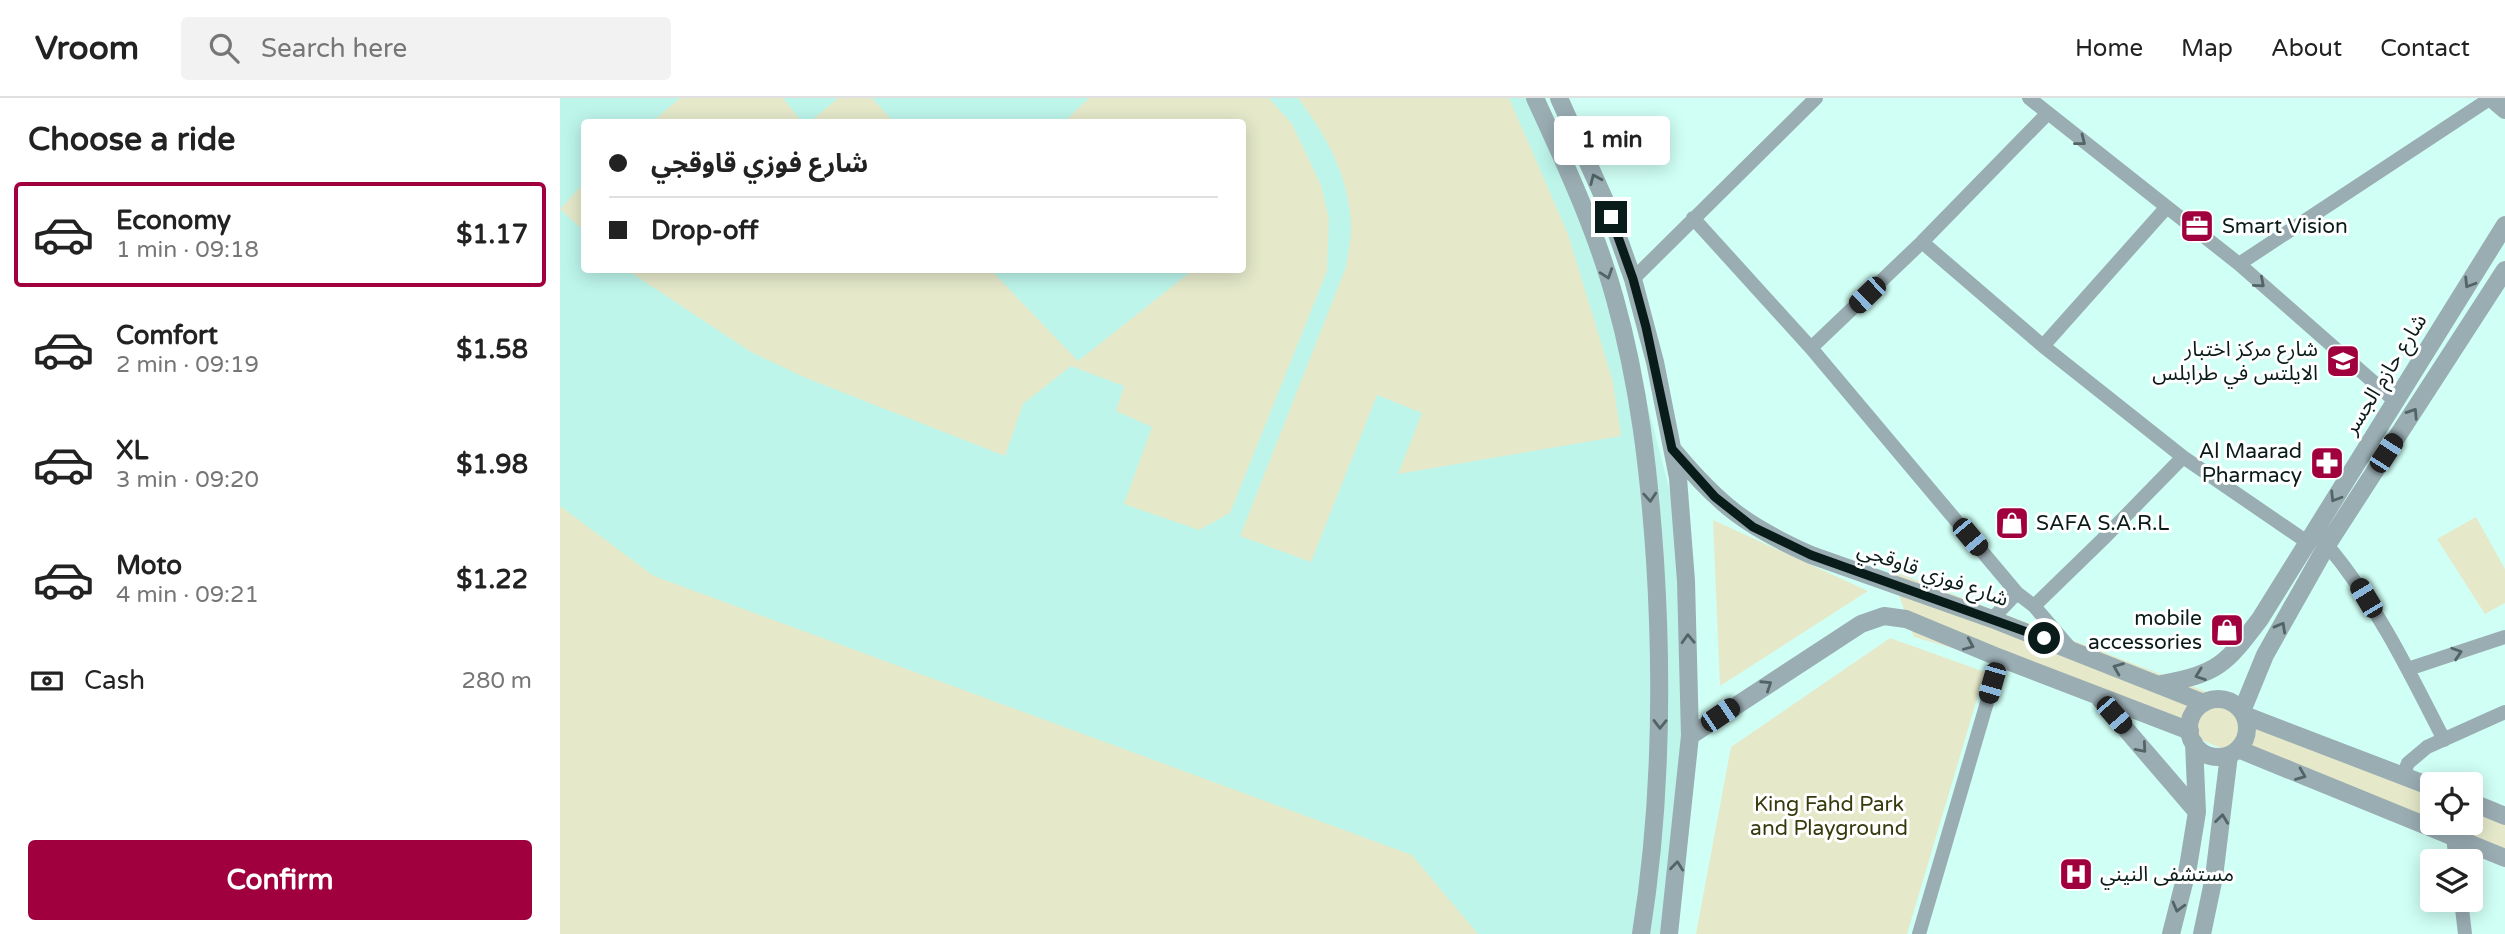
<!DOCTYPE html>
<html lang="en">
<head>
<meta charset="utf-8">
<style>
	:root { --surface:#fff; --page:#f2f2f2; --text:#222; --muted:#767676; --line:#e0e0e0; --accent:#a0003e }
	body { margin:0; font-family:"Varela Round","Noto Sans Arabic",sans-serif; background:var(--page); color:var(--text); height:100vh; display:flex; flex-direction:column; font-size:26px; white-space:nowrap }
	* { box-sizing:border-box; margin:0 }
	p { font-size:23px; color:var(--muted) }
	.icon { flex:none; width:38px; height:38px; fill:none; stroke:currentColor; stroke-width:2; stroke-linecap:round; stroke-linejoin:round }
	.map { position:relative; flex:1; overflow:hidden }
	.sheet { display:flex; flex-direction:column; background:var(--surface); width:560px }
	.sheet>* { flex:none }
	.guide { position:absolute; left:21px; top:21px; width:665px; height:154px; border-radius:7px; box-shadow:0 4px 18px #0003; display:grid; align-content:center; height:154px; padding:0 28px; background:var(--surface) }
	.controls { position:absolute; left:1860px; top:674px; display:grid; gap:14px }
	.controls a { display:grid; place-items:center; width:63px; height:63px; border-radius:7px; background:var(--surface); box-shadow:0 4px 18px #0003; font-size:35px }
	.end { position:absolute; width:32px; height:32px; margin:-16px; border:9px solid #0a1c19; background:#fff; box-shadow:0 0 0 4px #fff }
	.from { border-radius:50% }
	.bubble { position:absolute; height:49px; border-radius:7px; background:var(--surface); box-shadow:0 4px 18px #0003; font-size:23px; font-weight:700; line-height:49px; text-align:center }
	.car { position:absolute; width:21px; height:42px; margin:-21px -10px; border-radius:9px; box-shadow:0 0 5px 2px #0007; background:linear-gradient(#222 24%,#8ab4d8 0 40%,#222 0 76%,#8ab4d8 0 86%,#222 0) }
	.guide b { display:flex; align-items:center; gap:24px; height:66px; font-size:26px }
	.guide b+b { border-top:2px solid var(--line) }
	.guide i { width:18px; height:18px; background:var(--text) }
	ul { padding:0; list-style:none }
	li { display:flex; align-items:center; gap:21px; height:105px; margin:0 14px 10px; padding:0 14px; border:4px solid transparent; border-radius:7px }
	li div { flex:1 }
	li b { display:block; font-size:26px }
	li em { font-style:normal; font-weight:700 }
	li.on { border-color:var(--accent) }
	li>.icon { width:63px; height:63px; stroke-width:1.5 }
	h2 { padding:0 28px; font-size:32px; line-height:84px }
	.pay { display:flex; align-items:center; gap:18px; height:77px; padding:0 28px; font-size:26px }
	.pay p { margin-inline-start:auto }
	.cta { display:flex; gap:14px; margin-top:auto; padding:14px 28px }
	.cta a { flex:1; height:80px; border-radius:7px; background:var(--accent); color:#fff; font-size:28px; font-weight:700; line-height:80px; text-align:center }
	header { display:flex; align-items:center; gap:42px; box-sizing:border-box; height:98px; padding:0 35px; background:var(--surface); border-bottom:2px solid var(--line) }
	header strong { font-size:33px }
	nav { display:flex; gap:38px; margin-inline-start:auto; font-size:24px }
	.search { width:490px; height:63px; background:var(--page); display:flex; align-items:center; gap:18px; box-sizing:border-box; padding:0 24px; border-radius:7px; color:var(--muted); font-size:26px }
	main { display:flex; flex:1; min-height:0 }
	.map>svg:first-child { display:block }
	.built { fill:#bdf5ea; fill-rule:evenodd }
	.green { fill:#e5e9ca }
	.lines { fill:none; stroke-linecap:round; stroke-linejoin:round }
	.minor { stroke:#9aadb3; stroke-width:14 }
	.tertiary { stroke:#9aadb3; stroke-width:18 }
	.oneway { stroke:#526466 }
	.route { stroke:#0a1c19; stroke-width:9 }
	.labels { text-anchor:middle; stroke-width:6; stroke-linejoin:round; paint-order:stroke }
	.poi-label { font-size:21px; fill:#0a1c19; stroke:#fff; text-anchor:start }
	.street-label { font-size:21px; fill:#0a1c19; stroke:#fff }
	.park-label { font-size:21px; fill:#373a0c; stroke:#fff }
</style>
</head>
<body>
<header>
<strong>Vroom</strong>
<div class="search"><svg class="icon" aria-label="search" viewBox="0 0 24 24"><circle cx="10" cy="10" r="6"/><path d="M15 15l6 6"/></svg>Search here</div>
<nav><a>Home</a><a>Map</a><a>About</a><a>Contact</a></nav>
</header>
<main>
<section class="sheet">
<h2>Choose a ride</h2>
<ul>
<li class="on"><svg class="icon" aria-label="car" viewBox="0 0 24 24"><path d="M5 17H2v-5l4-1 3-4h7l3 4 3 1v5h-3M9 17h6M6 11h13"/><circle cx="7" cy="17" r="2"/><circle cx="17" cy="17" r="2"/></svg><div><b>Economy</b><p>1 min · 09:18</p></div><em>$1.17</em></li>
<li><svg class="icon" aria-label="car" viewBox="0 0 24 24"><path d="M5 17H2v-5l4-1 3-4h7l3 4 3 1v5h-3M9 17h6M6 11h13"/><circle cx="7" cy="17" r="2"/><circle cx="17" cy="17" r="2"/></svg><div><b>Comfort</b><p>2 min · 09:19</p></div><em>$1.58</em></li>
<li><svg class="icon" aria-label="car" viewBox="0 0 24 24"><path d="M5 17H2v-5l4-1 3-4h7l3 4 3 1v5h-3M9 17h6M6 11h13"/><circle cx="7" cy="17" r="2"/><circle cx="17" cy="17" r="2"/></svg><div><b>XL</b><p>3 min · 09:20</p></div><em>$1.98</em></li>
<li><svg class="icon" aria-label="car" viewBox="0 0 24 24"><path d="M5 17H2v-5l4-1 3-4h7l3 4 3 1v5h-3M9 17h6M6 11h13"/><circle cx="7" cy="17" r="2"/><circle cx="17" cy="17" r="2"/></svg><div><b>Moto</b><p>4 min · 09:21</p></div><em>$1.22</em></li>
</ul>
<div class="pay"><svg class="icon" aria-label="cash" viewBox="0 0 24 24"><path d="M3 7h18v10H3z"/><circle cx="12" cy="12" r="2"/></svg>Cash<p>280 m</p></div>
<div class="cta"><a>Confirm</a></div>
</section>
<div class="map">
<svg width="1945" height="836" viewBox="0 0 1945 836">
	<rect width="100%" height="100%" fill="#d0fff5"/>
	<path class="built" d="M0,0H979L1085,297L1110,394L1126,483L1132,571L1110,836H0ZM24,24H682V172H24Z"/>
	<path class="green" d="M120,0H223L242,24H92Z
		M278,0H312L334,24H250Z
		M529,0H709L732,26L761,87L769,121L767,173L670,415L639,432L564,406L592,329L556,313L564,288L511,268L463,306L445,358L246,280L191,254L67,172H431L518,263L633,172H682V24H508L506,22Z
		M738,0H949L1008,136L1053,284L1061,338L838,376L862,315L817,297L751,464L680,438L786,169C788,155 792,139 791,125C788,76 767,39 738,0Z
		M24,85V133L0,111Z
		M0,408L94,478L852,757L918,836H0Z
		M1916,419L1945,471V505L1925,516L1877,441Z
		M1153,422L1308,493L1160,588Z
		M1330,472L1886,686H1872V724H1911V696L1945,709V762L1451,567L1354,539Z
		M1330,540L1425,574L1347,836H1136L1171,649Z"/>
	<g class="lines">
		<path class="minor" d="M1469,0L1679,166L1835,303
			M1133,120L1251,250L1457,495L1474,508L1510,550
			M1362,144L1483,248L1623,359L1747,444
			M1679,166L1931,0
			M1073,181L1256,0
			M1483,248L1606,110
			M1251,250L1362,144L1487,16
			M1767,447C1816,505 1850,575 1884,642
			M1474,508L1543,441L1623,359
			M1432,521L1457,495
			M1848,571L1945,539
			M1843,678L1848,665L1867,649L1945,614
			M1893,739L1896,763
			M1901,802L1905,836
			M1359,836L1440,560"/>
		<path class="tertiary" d="M975,0C1005,65 1036,132 1055,201C1079,287 1089,373 1095,462C1103,588 1101,711 1081,836
			M999,0L1046,105L1073,181L1095,264L1118,380L1126,483L1130,638L1109,836
			M1931,0L1945,12
			M1114,353C1159,407 1186,428 1251,457L1432,521L1644,605
			M1601,586C1659,575 1665,567 1700,521L1945,127
			M1540,601L1637,714
			M1629 630a29 29 0 1 1 58 0a29 29 0 1 1-58 0Z
			M1682,613L1705,557L1767,447L1945,172
			M1684,617L1872,689
			M1130,638L1301,526L1324,518L1346,521L1440,560L1630,633
			M1678,651L1945,760
			M1911,704L1945,718
			M1611,836L1628,769L1637,714L1634,645
			M1642,836L1654,779L1669,657"/>
	</g>
	<defs><path id="oneway-chevron" d="M-2-3.5L2.5 0L-2 3.5" fill="none" stroke-width="1.6" stroke-linecap="round" stroke-linejoin="round" transform="scale(1.75)"/></defs>
	<g class="oneway">
		<use href="#oneway-chevron" transform="translate(1521 43) rotate(38)"/>
		<use href="#oneway-chevron" transform="translate(1035 81) rotate(-114)"/>
		<use href="#oneway-chevron" transform="translate(1047 176) rotate(71)"/>
		<use href="#oneway-chevron" transform="translate(1700 185) rotate(41)"/>
		<use href="#oneway-chevron" transform="translate(1909 185) rotate(122)"/>
		<use href="#oneway-chevron" transform="translate(1853 315) rotate(-57)"/>
		<use href="#oneway-chevron" transform="translate(1090 399) rotate(86)"/>
		<use href="#oneway-chevron" transform="translate(1775 399) rotate(122)"/>
		<use href="#oneway-chevron" transform="translate(1721 529) rotate(-61)"/>
		<use href="#oneway-chevron" transform="translate(1128 541) rotate(-92)"/>
		<use href="#oneway-chevron" transform="translate(1409 547) rotate(23)"/>
		<use href="#oneway-chevron" transform="translate(1897 555) rotate(-18)"/>
		<use href="#oneway-chevron" transform="translate(1558 570) rotate(-158)"/>
		<use href="#oneway-chevron" transform="translate(1640 577) rotate(160)"/>
		<use href="#oneway-chevron" transform="translate(1207 587) rotate(-33)"/>
		<use href="#oneway-chevron" transform="translate(1100 626) rotate(91)"/>
		<use href="#oneway-chevron" transform="translate(1582 650) rotate(49)"/>
		<use href="#oneway-chevron" transform="translate(1741 677) rotate(22)"/>
		<use href="#oneway-chevron" transform="translate(1662 721) rotate(-83)"/>
		<use href="#oneway-chevron" transform="translate(1117 768) rotate(-84)"/>
		<use href="#oneway-chevron" transform="translate(1618 809) rotate(105)"/>
	</g>
	<g class="lines">
		<path class="route" d="M1051,119L1073,181L1086,229L1112,351L1155,399L1193,429L1251,457L1484,540"/>
	</g>
	<defs>
		<g id="office-square" transform="scale(1.75)"><rect x="-9" y="-9" width="18" height="18" rx="4" fill="#a0003e" stroke="#fff"/><path d="M-6-3h4V-5.5h4V-3h4V5H-6ZM-1-4.5V-3h2v-1.5ZM-6 0V1H6V0Z" fill="#fff"/></g>
		<g id="school-square" transform="scale(1.75)"><rect x="-9" y="-9" width="18" height="18" rx="4" fill="#a0003e" stroke="#fff"/><path d="M0-5L7-2L0 1L-7-2ZM-4 1L0 2.5L4 1V4Q0 6-4 4Z" fill="#fff"/></g>
		<g id="pharmacy-square" transform="scale(1.75)"><rect x="-9" y="-9" width="18" height="18" rx="4" fill="#a0003e" stroke="#fff"/><path d="M-2-6h4v4h4v4h-4v4h-4v-4h-4v-4h4Z" fill="#fff"/></g>
		<g id="shop-square" transform="scale(1.75)"><rect x="-9" y="-9" width="18" height="18" rx="4" fill="#a0003e" stroke="#fff"/><path d="M-5-2.5h2.3a2.7 3.5 0 0 1 5.4 0H5L5.5 6h-11ZM-1.5-2.5h3a1.5 2.3 0 0 0-3 0Z" fill="#fff"/></g>
		<g id="hospital-square" transform="scale(1.75)"><rect x="-9" y="-9" width="18" height="18" rx="4" fill="#a0003e" stroke="#fff"/><path d="M-5-5h3v3.5h4V-5h3V5h-3V1.5h-4V5h-3Z" fill="#fff"/></g>
	</defs>
	<g fill-rule="evenodd">
		<use href="#office-square" x="1637" y="128"/>
		<use href="#school-square" x="1783" y="263"/>
		<use href="#pharmacy-square" x="1767" y="365"/>
		<use href="#shop-square" x="1452" y="425"/>
		<use href="#shop-square" x="1667" y="532"/>
		<use href="#hospital-square" x="1516" y="776"/>
	</g>
	<g class="labels">
		<g class="poi-label">
			<text x="1662" y="135">Smart Vision</text>
			<text x="1758" y="258" text-anchor="end">شارع مركز اختبار<tspan x="1758" dy="24">الايلتس في طرابلس</tspan></text>
			<text x="1742" y="360" text-anchor="end">Al Maarad<tspan x="1742" dy="24">Pharmacy</tspan></text>
			<text x="1476" y="432">SAFA S.A.R.L</text>
			<text x="1642" y="527" text-anchor="end">mobile<tspan x="1642" dy="24">accessories</tspan></text>
			<text x="1540" y="783">مستشفى النيني</text>
		</g>
		<g class="street-label">
			<text transform="translate(1825 276) rotate(-58)" y="7">شارع حازم الجسر</text>
			<text transform="translate(1373 476) rotate(19)" y="7">شارع فوزي قاوقجي</text>
		</g>
		<g class="park-label">
			<text x="1269" y="713">King Fahd Park<tspan x="1269" dy="24">and Playground</tspan></text>
		</g>
	</g>
</svg>
<div class="controls">
<a><svg class="icon" aria-label="locate" viewBox="0 0 24 24"><circle cx="12" cy="12" r="6"/><path d="M12 2v4M12 18v4M2 12h4M18 12h4"/></svg></a>
<a><svg class="icon" aria-label="layers" viewBox="0 0 24 24"><path d="M12 4l9 5-9 5-9-5zM3 14l9 5 9-5"/></svg></a>
</div>
<i class="end from" style="left:1484px;top:540px"></i>
<i class="end" style="left:1051px;top:119px"></i>
<div class="bubble" style="left:994px;top:18px;width:116px">1 min</div>
<i class="car" style="left:1307px;top:197px;rotate:226deg"></i>
<i class="car" style="left:1826px;top:355px;rotate:33deg"></i>
<i class="car" style="left:1410px;top:439px;rotate:140deg"></i>
<i class="car" style="left:1806px;top:500px;rotate:329deg"></i>
<i class="car" style="left:1432px;top:585px;rotate:196deg"></i>
<i class="car" style="left:1160px;top:617px;rotate:56deg"></i>
<i class="car" style="left:1554px;top:617px;rotate:139deg"></i>
<div class="guide">
<b><i class="from"></i>شارع فوزي قاوقجي</b>
<b><i></i>Drop-off</b>
</div>
</div>
</main>
</body>
</html>
